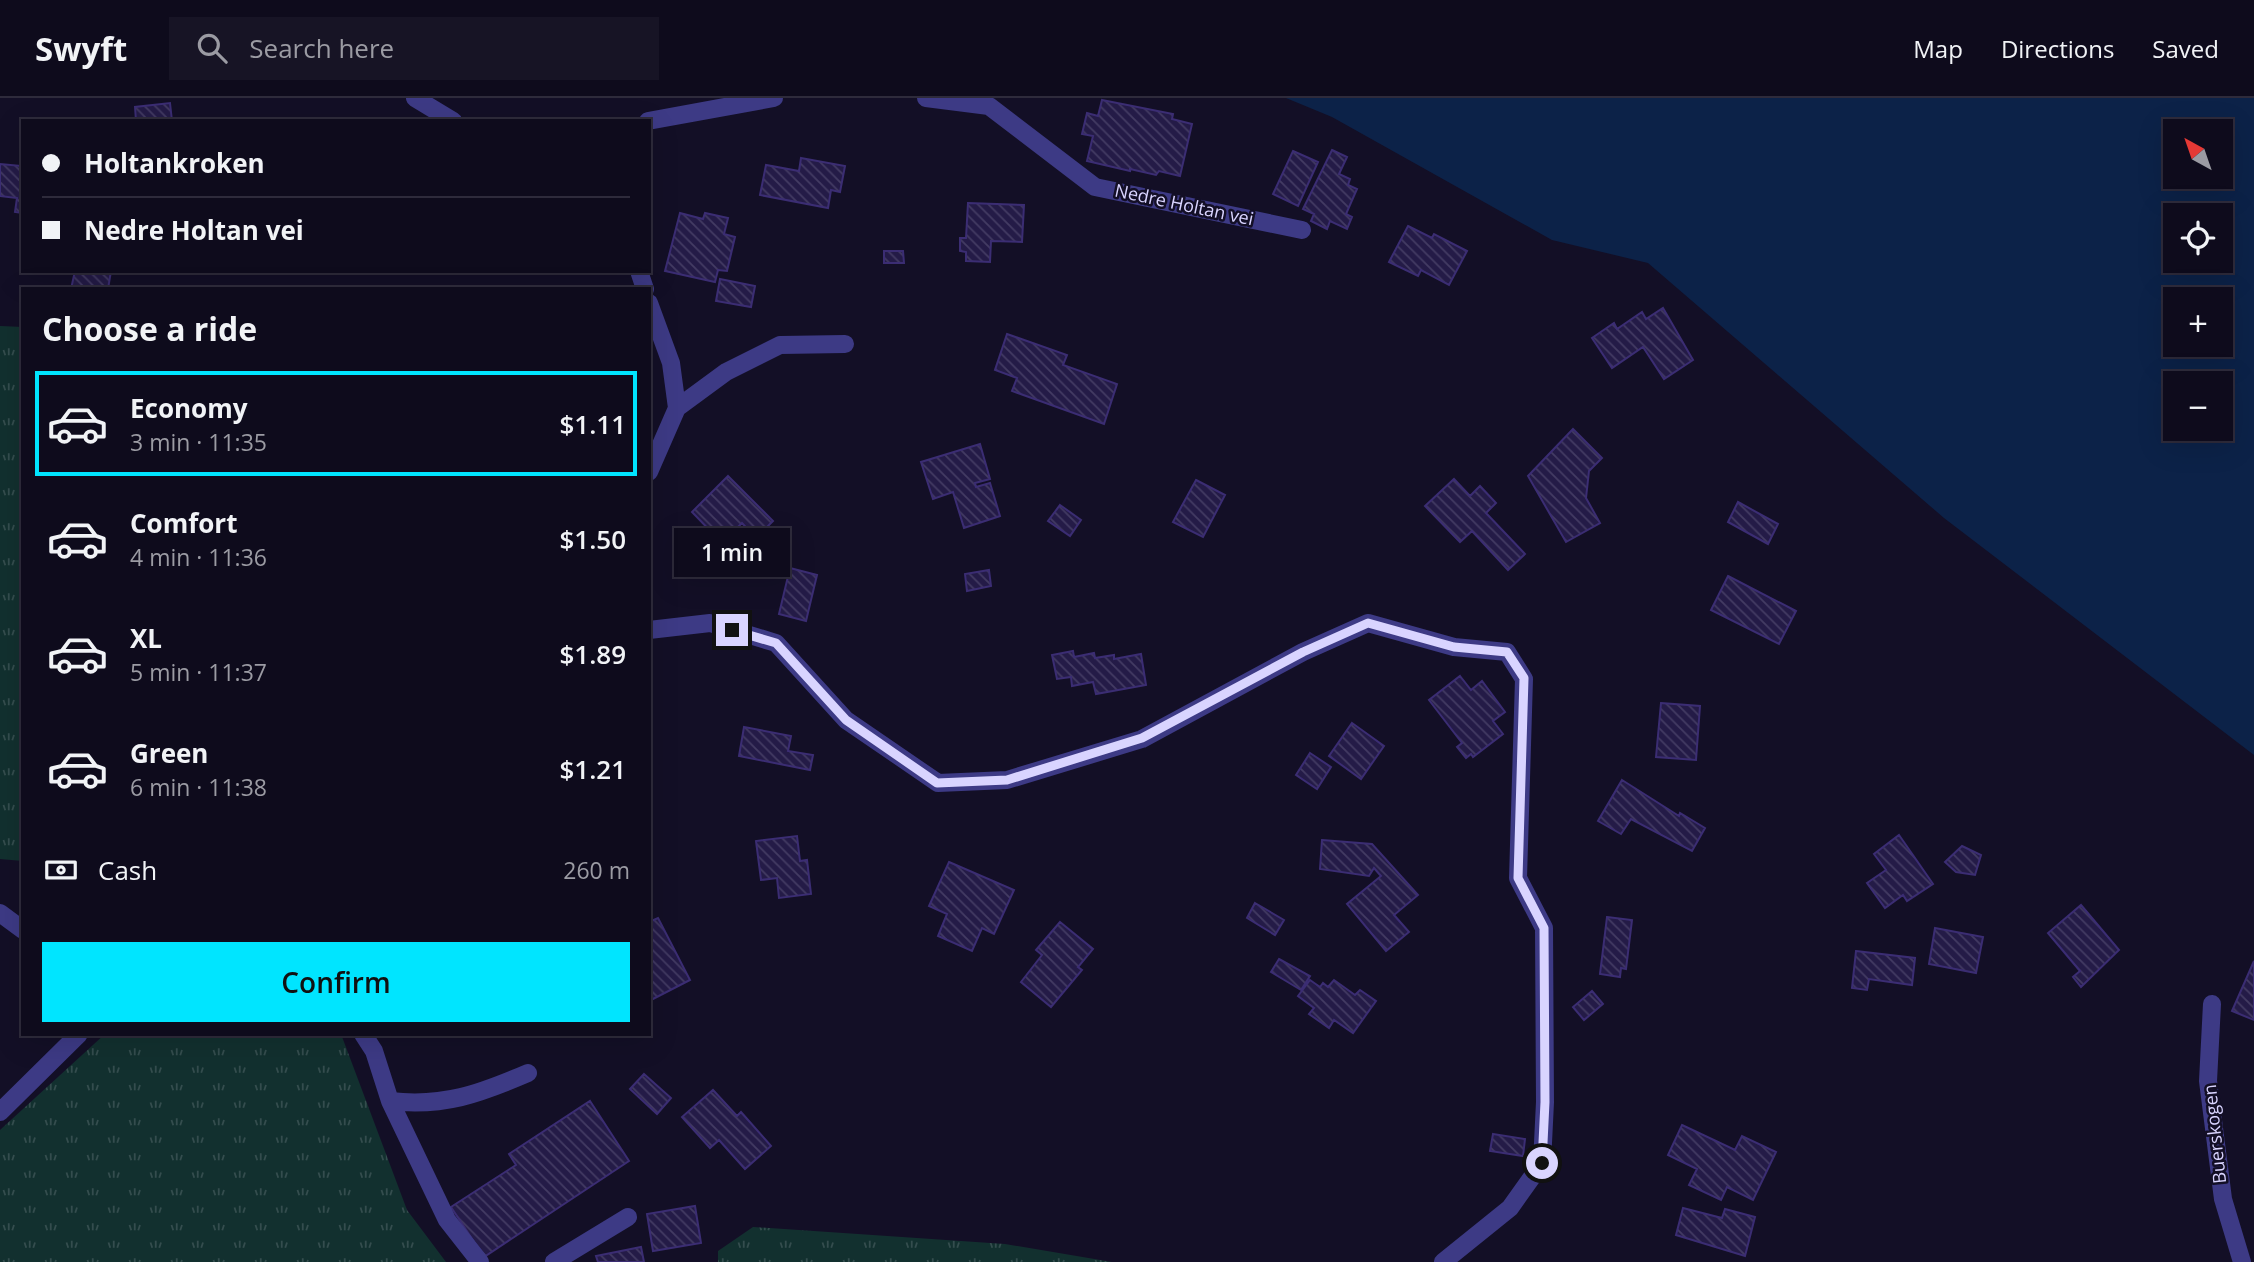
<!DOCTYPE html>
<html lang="en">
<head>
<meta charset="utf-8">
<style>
	:root { --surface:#0e0b1c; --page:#171425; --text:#f1f3f6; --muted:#9b9ba3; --line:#2e2b3b; --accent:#00e5ff }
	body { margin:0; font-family:"Open Sans",sans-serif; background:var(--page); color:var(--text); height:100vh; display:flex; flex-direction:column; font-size:26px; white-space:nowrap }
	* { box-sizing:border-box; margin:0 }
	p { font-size:23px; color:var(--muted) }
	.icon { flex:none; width:38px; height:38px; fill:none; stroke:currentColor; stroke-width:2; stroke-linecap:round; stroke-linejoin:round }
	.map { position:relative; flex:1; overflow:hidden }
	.side { position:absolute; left:21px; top:189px; width:630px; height:749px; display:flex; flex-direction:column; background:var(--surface); border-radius:0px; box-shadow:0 7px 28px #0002,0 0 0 2px var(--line) }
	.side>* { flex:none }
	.guide { position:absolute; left:21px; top:21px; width:630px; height:154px; border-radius:0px; box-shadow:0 7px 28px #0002,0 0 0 2px var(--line); display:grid; align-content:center; height:154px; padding:0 21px; background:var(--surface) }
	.needle { width:46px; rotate:320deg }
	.controls { position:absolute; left:2163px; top:21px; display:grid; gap:14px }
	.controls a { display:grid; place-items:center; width:70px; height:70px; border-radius:0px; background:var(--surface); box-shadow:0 7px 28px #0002,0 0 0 2px var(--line); font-size:35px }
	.end { position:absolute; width:32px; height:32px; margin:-16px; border:9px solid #d9d4ff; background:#111; box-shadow:0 0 0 4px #111 }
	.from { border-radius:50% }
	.bubble { position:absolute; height:49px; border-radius:0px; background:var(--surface); box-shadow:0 7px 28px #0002,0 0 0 2px var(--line); font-size:23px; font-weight:600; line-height:49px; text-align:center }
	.guide b { display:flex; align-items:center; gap:24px; height:66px; font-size:26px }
	.guide b+b { border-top:2px solid var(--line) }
	.guide i { width:18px; height:18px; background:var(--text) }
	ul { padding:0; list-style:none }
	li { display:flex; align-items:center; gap:21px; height:105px; margin:0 14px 10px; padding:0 7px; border:4px solid transparent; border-radius:0px }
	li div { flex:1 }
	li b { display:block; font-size:26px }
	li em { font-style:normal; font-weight:600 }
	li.current { border-color:var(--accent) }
	li>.icon { width:63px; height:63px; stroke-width:1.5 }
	h2 { padding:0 21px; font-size:32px; line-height:84px }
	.pay { display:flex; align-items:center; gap:18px; height:77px; padding:0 21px; font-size:26px }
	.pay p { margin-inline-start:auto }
	.action { display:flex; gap:14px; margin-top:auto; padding:14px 21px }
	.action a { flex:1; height:80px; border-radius:0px; background:var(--accent); color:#111; font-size:28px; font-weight:600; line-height:80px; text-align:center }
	header { display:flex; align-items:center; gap:42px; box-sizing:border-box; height:98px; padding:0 35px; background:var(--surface); border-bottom:2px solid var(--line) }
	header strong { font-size:33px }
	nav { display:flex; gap:38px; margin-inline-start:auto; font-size:24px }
	.search { width:490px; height:63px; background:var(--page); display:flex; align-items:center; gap:18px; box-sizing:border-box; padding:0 24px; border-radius:0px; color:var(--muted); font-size:26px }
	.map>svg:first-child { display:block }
	.grass { fill:url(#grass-tufts) }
	.water { fill:#0c2248; fill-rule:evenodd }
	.building { fill:url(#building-back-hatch); stroke:#3b2d73; stroke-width:2 }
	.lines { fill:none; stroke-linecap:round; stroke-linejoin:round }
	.minor { stroke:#3d3a85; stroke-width:18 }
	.route { stroke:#d9d4ff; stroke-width:9 }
	.labels { text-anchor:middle; stroke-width:5; stroke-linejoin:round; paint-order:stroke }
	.street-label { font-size:18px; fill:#d9d4ff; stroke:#130f26 }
</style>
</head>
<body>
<header>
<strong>Swyft</strong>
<div class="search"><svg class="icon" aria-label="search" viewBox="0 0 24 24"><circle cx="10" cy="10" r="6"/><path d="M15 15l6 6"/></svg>Search here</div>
<nav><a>Map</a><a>Directions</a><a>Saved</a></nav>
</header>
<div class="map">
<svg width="2254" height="1164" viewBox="0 0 2254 1164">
	<defs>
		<pattern id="grass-tufts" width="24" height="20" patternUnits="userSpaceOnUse" patternTransform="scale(1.75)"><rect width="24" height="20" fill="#12302f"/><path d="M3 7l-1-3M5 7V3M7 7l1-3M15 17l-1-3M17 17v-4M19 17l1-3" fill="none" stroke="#344d4e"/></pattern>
		<pattern id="building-back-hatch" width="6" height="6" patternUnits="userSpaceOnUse" patternTransform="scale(1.75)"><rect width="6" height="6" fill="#241b47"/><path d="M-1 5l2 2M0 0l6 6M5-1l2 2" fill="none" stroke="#433b63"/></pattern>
	</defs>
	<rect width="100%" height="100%" fill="#130f26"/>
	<path class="grass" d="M0,228L23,229V763L0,761Z
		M105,936H341L407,1112L446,1164H0V1032Z
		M753,1129L1005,1146L1112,1164H718V1153Z"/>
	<path class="water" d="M1286,0H2254V657L1944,420L1648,165L1552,142L1332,19ZM2175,33H2221V79H2175ZM2175,117H2221V163H2175ZM2175,201H2221V247H2175ZM2175,285H2221V331H2175Z"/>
	<path class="building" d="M1102,2L1173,16L1172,21L1192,26L1180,78L1159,73L1156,77L1130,71V73L1087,63L1093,38L1082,36L1087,15L1098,18Z
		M170,5L172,23H136L135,9Z
		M1332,52L1347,59L1339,76L1350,81L1348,87L1357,91L1346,116L1352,119L1347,131L1330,123L1327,131L1311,123L1314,116L1303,111Z
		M1293,53L1318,64L1298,108L1273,96Z
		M23,55V115L15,114L17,100L0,98V66L21,68Z
		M801,60L845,68L840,94L831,92L828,110L760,97L766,67L799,73Z
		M968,105L1024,107L1022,144L991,143L990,164L966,163V154L960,153V140H966Z
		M680,115L703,121L705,115L728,120L724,136L735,139L727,173L718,172L715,184L665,173Z
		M1408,128L1432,140L1434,136L1467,153L1449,187L1421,172L1418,178L1389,164Z
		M884,153H903L904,165H884Z
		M75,173H111L108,191H71Z
		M720,181L755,188L751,209L716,203Z
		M1663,210L1693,262L1664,281L1643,249L1612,270L1592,240L1614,225L1617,231L1642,214L1646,221Z
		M1007,236L1067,257L1063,267L1117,286L1104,326L1012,293L1017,280L995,272Z
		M1573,331L1602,360L1589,373L1586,400L1600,425L1566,444L1528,378Z
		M980,346L990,381L975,385L976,389L990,385L1000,418L964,430L953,394L933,401L921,364Z
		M728,378L773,423L756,440L742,425L722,445L692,414Z
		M1454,381L1470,398L1480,388L1496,405L1486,415L1525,456L1508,472L1472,433L1460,444L1425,408Z
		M1196,382L1225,397L1203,439L1173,424Z
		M1738,404L1778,426L1768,446L1728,424Z
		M1060,407L1081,422L1070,438L1048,423Z
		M790,470L817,477L806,523L779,516Z
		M989,472L991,488L967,493L965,476Z
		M1728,478L1796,513L1779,546L1711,512Z
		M1073,553L1074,559L1094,555L1095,560L1114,557V561L1141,556L1146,587L1096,596L1093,584L1072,588L1071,579L1057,581L1052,557Z
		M1460,578L1471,592L1482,583L1505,614L1493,623L1503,636L1473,659L1471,656L1466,660L1457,649L1462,645L1429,602Z
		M1661,605L1700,608L1696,662L1656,659Z
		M1352,625L1384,648L1361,681L1329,658Z
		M744,629L791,638L788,653L813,657L810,672L739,658Z
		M1310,655L1331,669L1317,691L1296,677Z
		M1622,682L1679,718L1680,715L1705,730L1692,753L1631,721L1621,736L1598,723Z
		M1899,737L1933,786L1907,803L1903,797L1885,810L1867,785L1886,772L1874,756Z
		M797,738L800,763L807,762L811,796L779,800L777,780L761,782L756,743Z
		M1322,742L1372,746L1418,797L1394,817L1409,834L1386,853L1347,806L1381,778L1374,770L1369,778L1320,771Z
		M1962,748L1981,757L1975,777L1956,774L1945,764Z
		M949,764L1014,792L994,836L982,830L972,853L938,838L947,816L929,808Z
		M1255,805L1284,822L1275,837L1247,820Z
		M2081,807L2119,852L2081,889L2073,879L2080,873L2048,835Z
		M1607,819L1632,822L1626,871L1621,870L1620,879L1600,876Z
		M658,820L690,882L649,903V824Z
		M1060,824L1093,851L1078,869L1082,872L1051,909L1021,884L1042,857L1036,852Z
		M1935,830L1983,839L1976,875L1929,866Z
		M1856,853L1915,860L1912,887L1869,881L1867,892L1852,890Z
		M1279,861L1310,878L1301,892L1271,874Z
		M2254,863V922L2232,913Z
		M1310,882L1320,889L1323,885L1328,889L1334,882L1355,897L1360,892L1376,903L1353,935L1334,922L1329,930L1309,916L1314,910L1298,898Z
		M1592,893L1603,906L1584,922L1573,909Z
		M644,976L671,1000L657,1016L630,991Z
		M713,992L737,1018L741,1014L771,1048L745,1071L719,1042L710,1050L682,1019Z
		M590,1003L629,1063L484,1159L451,1109L516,1067L509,1056Z
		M1682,1027L1735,1052L1742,1038L1776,1054L1753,1102L1727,1089L1721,1102L1689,1087L1697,1071L1668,1057Z
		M1493,1036L1525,1041L1523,1058L1490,1053Z
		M695,1108L701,1145L653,1153L647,1116Z
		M1683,1110L1722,1120L1725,1111L1755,1119L1745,1158L1676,1137Z
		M641,1149L644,1164H598L596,1158Z"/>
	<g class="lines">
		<path class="minor" d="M415,0L453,23
			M926,0L989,8L1095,89L1302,132
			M648,23L774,0
			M639,173L645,191
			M649,205L671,265L677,310L649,374
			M677,310L726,274L780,247L845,246
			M649,532L710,525L776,545L846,622L938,685L1007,682L1142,641L1303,554L1368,525L1454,549L1507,554L1524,581L1518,780L1544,830L1545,1004L1542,1065L1510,1110L1443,1164
			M0,815L23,832
			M2212,906L2208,983L2223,1101L2242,1164
			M363,936L374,953L390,1003L447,1122L480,1164
			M390,1003C444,1009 479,996 528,975
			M0,1014L79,936
			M554,1164L628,1119"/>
	</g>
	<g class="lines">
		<path class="route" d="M732,532L776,545L846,622L937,685L1007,682L1142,640L1303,554L1368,525L1454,549L1507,554L1524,580L1518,780L1544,830L1545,1004L1542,1065"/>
	</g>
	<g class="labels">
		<g class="street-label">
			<text transform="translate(1184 107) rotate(12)" y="6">Nedre Holtan vei</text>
			<text transform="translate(2215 1036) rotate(-96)" y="6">Buerskogen</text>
		</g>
	</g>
</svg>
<div class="controls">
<a><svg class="needle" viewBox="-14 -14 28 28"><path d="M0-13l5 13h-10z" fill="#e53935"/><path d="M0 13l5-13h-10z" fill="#9b9ba3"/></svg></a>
<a><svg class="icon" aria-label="locate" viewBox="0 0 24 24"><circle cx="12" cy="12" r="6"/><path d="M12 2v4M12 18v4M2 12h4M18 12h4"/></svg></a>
<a>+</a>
<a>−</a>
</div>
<i class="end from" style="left:1542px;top:1065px"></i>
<i class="end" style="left:732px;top:532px"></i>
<div class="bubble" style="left:674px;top:430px;width:116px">1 min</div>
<div class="guide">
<b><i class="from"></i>Holtankroken</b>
<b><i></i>Nedre Holtan vei</b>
</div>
<section class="side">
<h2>Choose a ride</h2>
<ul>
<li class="current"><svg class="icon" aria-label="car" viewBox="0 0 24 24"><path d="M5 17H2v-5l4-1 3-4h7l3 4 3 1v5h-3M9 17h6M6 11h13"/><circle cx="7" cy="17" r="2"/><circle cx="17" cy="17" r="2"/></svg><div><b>Economy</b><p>3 min · 11:35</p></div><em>$1.11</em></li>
<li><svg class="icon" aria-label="car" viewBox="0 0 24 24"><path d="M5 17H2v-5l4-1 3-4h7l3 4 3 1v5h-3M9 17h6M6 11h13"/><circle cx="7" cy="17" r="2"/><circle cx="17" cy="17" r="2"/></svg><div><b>Comfort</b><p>4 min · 11:36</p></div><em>$1.50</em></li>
<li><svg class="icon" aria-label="car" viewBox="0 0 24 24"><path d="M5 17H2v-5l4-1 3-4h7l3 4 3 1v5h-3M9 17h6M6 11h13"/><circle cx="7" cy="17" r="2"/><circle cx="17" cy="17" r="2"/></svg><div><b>XL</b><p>5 min · 11:37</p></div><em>$1.89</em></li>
<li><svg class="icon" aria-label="car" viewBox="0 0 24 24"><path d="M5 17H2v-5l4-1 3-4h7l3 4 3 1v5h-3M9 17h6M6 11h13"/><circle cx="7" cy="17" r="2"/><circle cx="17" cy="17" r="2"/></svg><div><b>Green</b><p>6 min · 11:38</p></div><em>$1.21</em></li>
</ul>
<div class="pay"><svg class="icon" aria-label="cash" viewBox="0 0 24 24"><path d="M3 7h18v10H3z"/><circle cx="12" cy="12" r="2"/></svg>Cash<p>260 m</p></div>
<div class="action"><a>Confirm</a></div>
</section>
</div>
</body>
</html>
